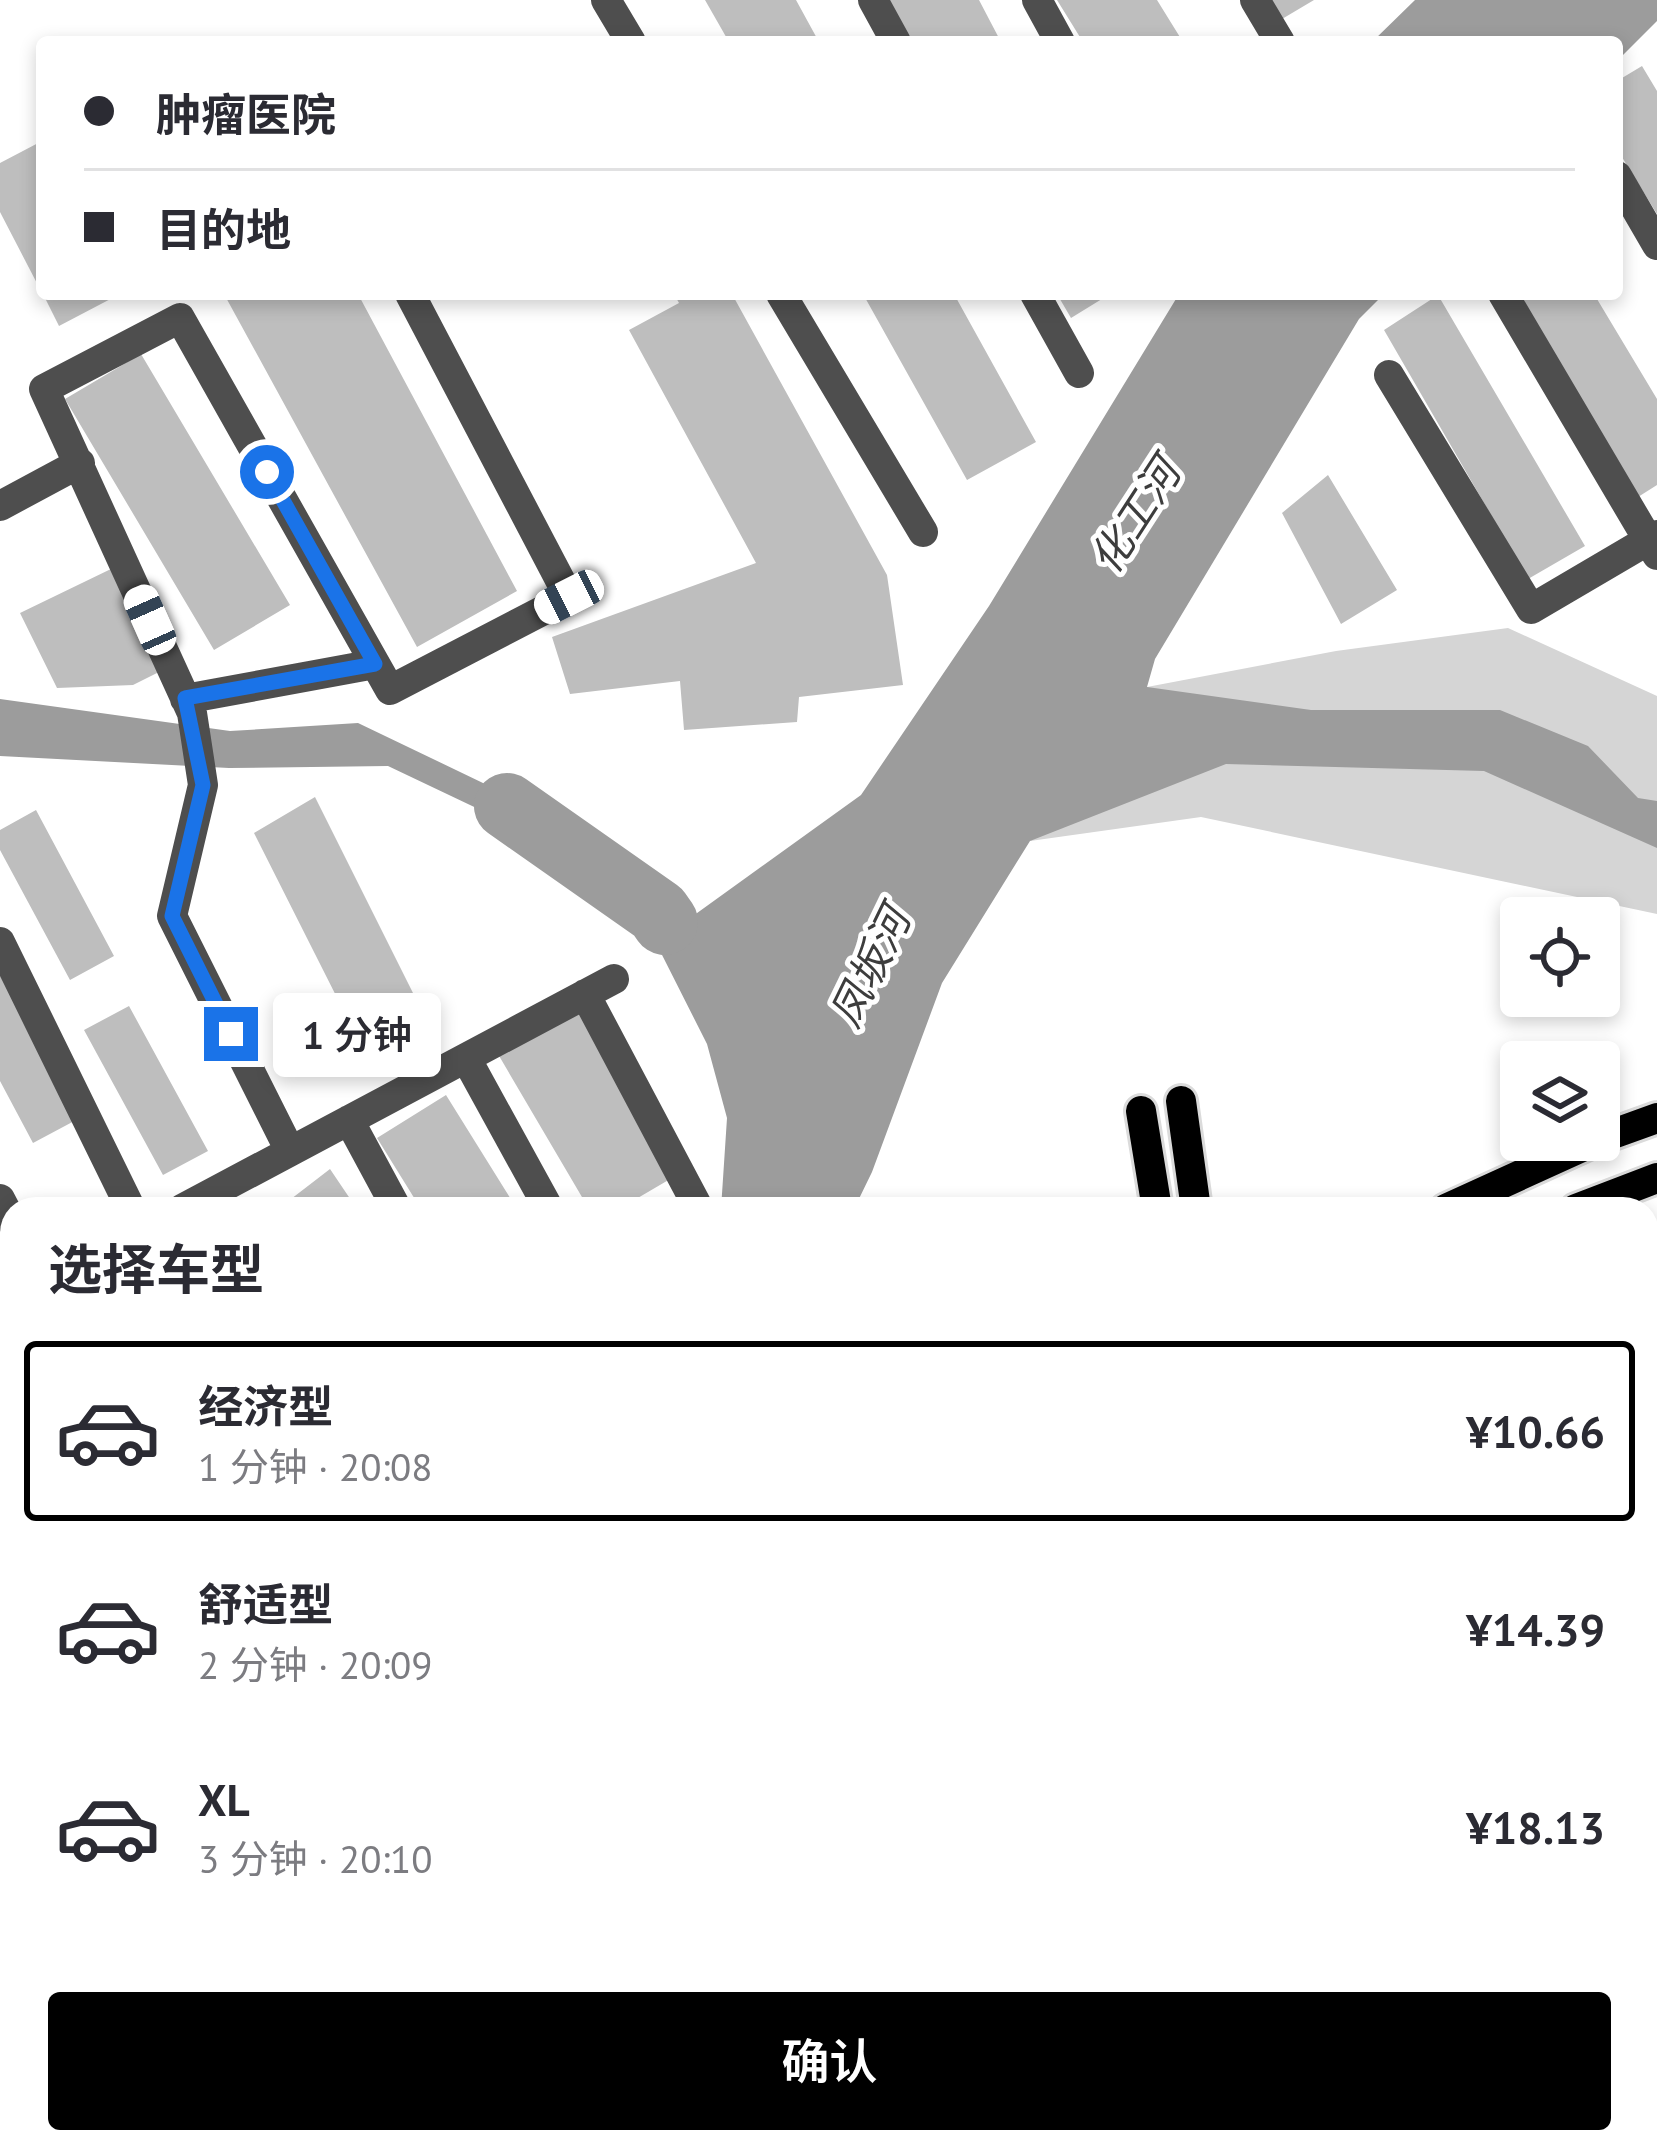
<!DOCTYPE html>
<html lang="zh">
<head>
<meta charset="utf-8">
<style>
	:root { --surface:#fff; --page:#f2f2f3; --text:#2b2b33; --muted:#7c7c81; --line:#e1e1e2; --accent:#000 }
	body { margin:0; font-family:"PT Sans","Noto Sans SC",sans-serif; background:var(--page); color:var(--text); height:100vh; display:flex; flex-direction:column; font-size:45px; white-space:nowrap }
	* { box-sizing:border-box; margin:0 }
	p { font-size:39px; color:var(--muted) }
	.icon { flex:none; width:66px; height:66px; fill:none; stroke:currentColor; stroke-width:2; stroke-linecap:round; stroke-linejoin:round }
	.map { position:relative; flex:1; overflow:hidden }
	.drawer { position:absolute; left:0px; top:1197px; width:1659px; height:957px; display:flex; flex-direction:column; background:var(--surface); border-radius:36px 36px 0 0; box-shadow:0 6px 18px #0003 }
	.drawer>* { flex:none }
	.top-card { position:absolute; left:36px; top:36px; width:1587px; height:264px; border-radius:12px; box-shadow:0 6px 18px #0003; display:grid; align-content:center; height:264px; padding:0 48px; background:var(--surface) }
	.controls { position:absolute; left:1500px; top:897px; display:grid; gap:24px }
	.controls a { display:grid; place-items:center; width:120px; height:120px; border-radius:12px; background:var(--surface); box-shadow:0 6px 18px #0003; font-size:60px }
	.end { position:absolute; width:54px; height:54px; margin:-27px; border:15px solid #1a73e8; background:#fff; box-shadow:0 0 0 6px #fff }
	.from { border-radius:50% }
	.bubble { position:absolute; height:84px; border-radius:12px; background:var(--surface); box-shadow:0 6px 18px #0003; font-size:39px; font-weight:600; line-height:84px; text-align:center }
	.car { position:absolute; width:36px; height:72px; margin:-36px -18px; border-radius:15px; box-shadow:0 0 9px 3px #0007; background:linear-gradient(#fff 24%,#345 0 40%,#fff 0 76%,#345 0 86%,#fff 0) }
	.top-card b { display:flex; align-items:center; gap:42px; height:114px; font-size:45px }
	.top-card b+b { border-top:3px solid var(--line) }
	.top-card i { width:30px; height:30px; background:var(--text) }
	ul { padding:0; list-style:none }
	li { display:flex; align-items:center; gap:36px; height:180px; margin:0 24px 18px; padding:0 24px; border:6px solid transparent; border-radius:12px }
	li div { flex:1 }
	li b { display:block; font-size:45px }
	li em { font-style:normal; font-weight:600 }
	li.current { border-color:var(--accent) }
	li>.icon { width:108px; height:108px; stroke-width:1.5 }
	h2 { padding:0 48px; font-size:54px; line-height:144px }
	.button { display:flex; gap:24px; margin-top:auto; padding:24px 48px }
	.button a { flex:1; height:138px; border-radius:12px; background:var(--accent); color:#fff; font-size:48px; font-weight:600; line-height:138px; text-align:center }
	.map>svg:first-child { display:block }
	.green { fill:#d5d5d5 }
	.water { fill:#9c9c9c }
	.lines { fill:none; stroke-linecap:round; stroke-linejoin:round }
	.river { stroke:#9c9c9c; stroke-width:66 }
	.building { fill:#bebebe }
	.major-casing { stroke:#dbdbdb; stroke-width:36 }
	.minor { stroke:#4e4e4e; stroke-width:30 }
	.major { stroke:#000; stroke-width:30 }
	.route { stroke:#1a73e8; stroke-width:15 }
	.labels { text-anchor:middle; stroke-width:10; stroke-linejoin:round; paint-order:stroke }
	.water-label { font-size:42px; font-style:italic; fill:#3d3d3d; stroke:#fff }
</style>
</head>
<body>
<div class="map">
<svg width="1657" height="2152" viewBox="0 0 1657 2152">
	<rect width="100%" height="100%" fill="#fff"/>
	<path class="green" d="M1508,628L1657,696V914L1201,817L1030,841L1147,687L1336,651Z"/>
	<path class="water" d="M1415,0H1657V21L1617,61V42H1372Z
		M1179,294H1384L1359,319L1155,659L1147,687L1311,710H1500L1588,746L1638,798L1657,801V848L1484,771L1226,764L1030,841L942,983L872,1172L854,1209H721L727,1118L707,1044L656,943L590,862L388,766L229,768L0,756V699L230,731L358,723L604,841L686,921L861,795L989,606Z"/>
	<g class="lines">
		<path class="river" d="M507,806L658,912L665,922"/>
	</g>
	<path class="building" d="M705,0H796L819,42H729Z
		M882,0H979L1001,42H905Z
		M1057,0H1157L1183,42H1083Z
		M1270,0H1314L1282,19Z
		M1642,66L1657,91V214L1617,149V81Z
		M42,141V293L0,212V163Z
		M43,294H120L59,326Z
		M224,294H358L517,591L417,647Z
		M674,294H732L887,575L903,685L799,697L797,722L684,730L680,681L570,694L552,637L756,563L629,330L679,303Z
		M863,294H954L1036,442L967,480Z
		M1057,294H1110L1071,318Z
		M1517,294H1594L1657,399V485L1638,497Z
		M1438,295L1585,546L1528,579L1384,330Z
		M141,354L290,605L214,650L65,399Z
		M1328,475L1397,590L1341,624L1282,513Z
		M113,568L163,670L133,685L57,688L20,613Z
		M315,797L438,1043L375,1073L254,833Z
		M36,810L114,956L70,980L0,850V830Z
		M0,975L78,1119L33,1143L0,1081Z
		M576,1001L677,1175L619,1209H589L495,1049Z
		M129,1006L208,1151L163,1175L84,1030Z
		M446,1095L517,1209H421L377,1138Z
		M330,1169L357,1209H278Z
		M0,1257L12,1279V1293L0,1300Z"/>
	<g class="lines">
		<g class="major-casing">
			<path id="major" d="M1181,1101L1196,1209
				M1141,1111L1157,1209
				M1599,1139L1657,1118
				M1446,1209L1597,1140
				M1576,1209L1657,1178
				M1246,2142L1248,2152
				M1286,2142L1288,2152"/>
		</g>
		<path class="minor" d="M606,0L631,42
			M873,0L896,42
			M1037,0L1060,42
			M1255,0L1280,42
			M1617,176L1657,245
			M781,294L923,532
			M1035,294L1079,373
			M1503,294L1657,555
			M1389,375L1531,609L1657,535
			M0,506L80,463
			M185,699L375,664
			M0,942L131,1209
			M585,994L699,1209
			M466,1058L549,1209
			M349,1120L397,1209
			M290,1151L172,916L203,785L192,713L44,389L180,318L390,690L569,597L410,294
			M0,1199L12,1222
			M182,1209L614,979
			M0,1342L12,1334
			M0,1692L12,1690"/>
		<use href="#major" class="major"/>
	</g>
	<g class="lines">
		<path class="route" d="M231,1034L172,916L203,785L185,698L375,664L267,472"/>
	</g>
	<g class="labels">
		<g class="water-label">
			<text transform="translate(1135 516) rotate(-57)" y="15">化工河</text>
			<text transform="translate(870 967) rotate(-64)" y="15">凤坂河</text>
		</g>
	</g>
</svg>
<div class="controls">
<a><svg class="icon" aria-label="locate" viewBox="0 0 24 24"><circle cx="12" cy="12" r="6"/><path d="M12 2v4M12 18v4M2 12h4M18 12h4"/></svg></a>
<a><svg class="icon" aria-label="layers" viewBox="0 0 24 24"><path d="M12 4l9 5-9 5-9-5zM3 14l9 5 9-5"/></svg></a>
</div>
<i class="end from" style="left:267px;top:472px"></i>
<i class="end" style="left:231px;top:1034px"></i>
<div class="bubble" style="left:273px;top:993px;width:168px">1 分钟</div>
<i class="car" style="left:569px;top:597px;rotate:243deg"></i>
<i class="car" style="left:150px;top:620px;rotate:336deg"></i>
<div class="top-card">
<b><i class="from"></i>肿瘤医院</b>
<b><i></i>目的地</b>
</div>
<section class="drawer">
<h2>选择车型</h2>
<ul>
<li class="current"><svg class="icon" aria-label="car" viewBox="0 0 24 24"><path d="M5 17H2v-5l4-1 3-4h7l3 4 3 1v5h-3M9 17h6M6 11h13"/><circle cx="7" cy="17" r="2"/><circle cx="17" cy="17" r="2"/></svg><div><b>经济型</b><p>1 分钟 · 20:08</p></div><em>¥10.66</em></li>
<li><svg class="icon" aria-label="car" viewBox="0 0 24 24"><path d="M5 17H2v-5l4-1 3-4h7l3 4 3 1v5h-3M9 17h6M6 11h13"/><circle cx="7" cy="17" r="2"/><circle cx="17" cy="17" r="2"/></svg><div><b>舒适型</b><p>2 分钟 · 20:09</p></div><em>¥14.39</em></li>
<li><svg class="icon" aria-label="car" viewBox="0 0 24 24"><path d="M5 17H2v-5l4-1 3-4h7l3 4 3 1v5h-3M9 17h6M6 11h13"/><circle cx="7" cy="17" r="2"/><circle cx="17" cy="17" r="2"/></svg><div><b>XL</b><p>3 分钟 · 20:10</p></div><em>¥18.13</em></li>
</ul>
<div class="button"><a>确认</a></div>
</section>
</div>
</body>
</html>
